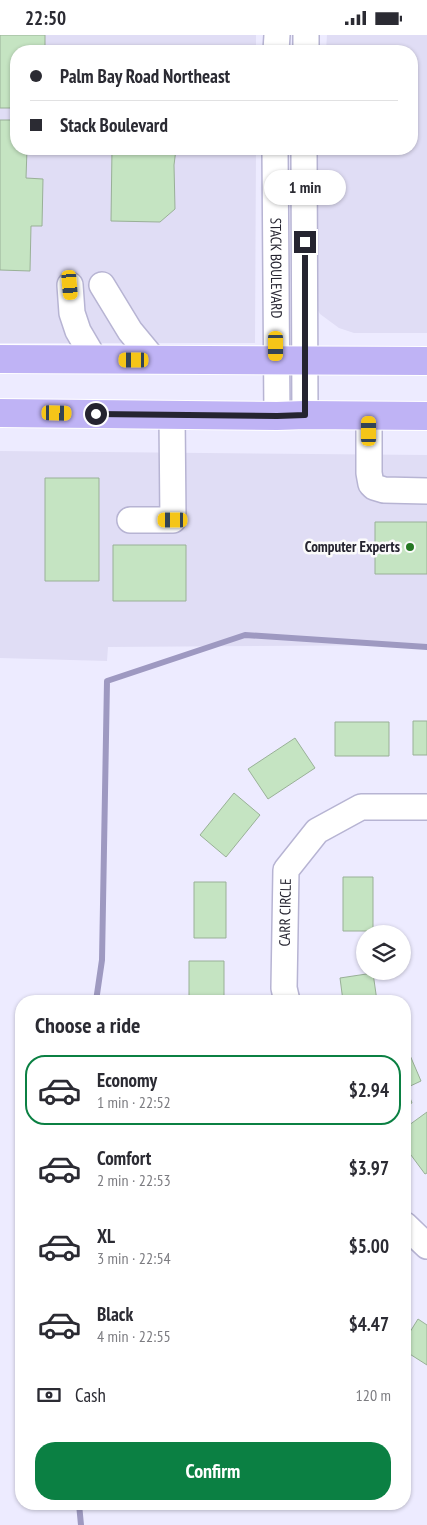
<!DOCTYPE html>
<html lang="en">
<head>
<meta charset="utf-8">
<style>
	:root { --surface:#fff; --page:#f7f7f7; --text:#2b2b33; --muted:#7c7c81; --line:#e1e1e2; --accent:#0b8043 }
	body { margin:0; font-family:"PT Sans Narrow",sans-serif; background:var(--page); color:var(--text); height:100vh; display:flex; flex-direction:column; font-size:19px; white-space:nowrap }
	* { box-sizing:border-box; margin:0 }
	p { font-size:16px; color:var(--muted) }
	.icon { flex:none; width:28px; height:28px; fill:none; stroke:currentColor; stroke-width:2; stroke-linecap:round; stroke-linejoin:round }
	.map { position:relative; flex:1; overflow:hidden }
	.drawer { position:absolute; left:15px; top:960px; width:396px; height:515px; display:flex; flex-direction:column; background:var(--surface); border-radius:20px; box-shadow:0 1px 4px #0004 }
	.drawer>* { flex:none }
	.guide { position:absolute; left:10px; top:10px; width:408px; height:110px; border-radius:20px; box-shadow:0 1px 4px #0004; display:grid; align-content:center; height:110px; padding:0 20px; background:var(--surface) }
	.controls { position:absolute; left:356px; top:890px; display:grid; gap:10px }
	.controls a { display:grid; place-items:center; width:55px; height:55px; border-radius:50%; background:var(--surface); box-shadow:0 1px 4px #0004; font-size:25px }
	.end { position:absolute; width:22px; height:22px; margin:-11px; border:6px solid #252430; background:#fff; box-shadow:0 0 0 2px #fff }
	.from { border-radius:50% }
	.bubble { position:absolute; height:35px; border-radius:18px; background:var(--surface); box-shadow:0 1px 4px #0004; font-size:16px; font-weight:700; line-height:35px; text-align:center }
	.car { position:absolute; width:15px; height:30px; margin:-15px -8px; border-radius:6px; box-shadow:0 0 4px 1px #0007; background:linear-gradient(#f5c518 24%,#345 0 40%,#f5c518 0 76%,#345 0 86%,#f5c518 0) }
	.guide b { display:flex; align-items:center; gap:18px; height:48px; font-size:19px }
	.guide b+b { border-top:1px solid var(--line) }
	.guide i { width:12px; height:12px; background:var(--text) }
	ul { padding:0; list-style:none }
	li { display:flex; align-items:center; gap:15px; height:70px; margin:0 10px 8px; padding:0 10px; border:2px solid transparent; border-radius:20px }
	li div { flex:1 }
	li b { display:block; font-size:19px }
	li em { font-style:normal; font-weight:700 }
	li.active { border-color:var(--accent) }
	li>.icon { width:45px; height:45px; stroke-width:1.5 }
	h2 { padding:0 20px; font-size:22px; line-height:60px }
	.pay { display:flex; align-items:center; gap:12px; height:55px; padding:0 20px; font-size:19px }
	.pay p { margin-inline-start:auto }
	.button { display:flex; gap:10px; margin-top:auto; padding:10px 20px }
	.button a { flex:1; height:58px; border-radius:20px; background:var(--accent); color:#fff; font-size:20px; font-weight:700; line-height:58px; text-align:center }
	.status { display:flex; justify-content:space-between; align-items:center; height:35px; padding:0 25px; background:var(--surface); direction:ltr }
	.status svg { height:14px; fill:currentColor }
	.map>svg:first-child { display:block }
	.built { fill:#e0ddf5 }
	.lines { fill:none; stroke-linecap:round; stroke-linejoin:round }
	.stream { stroke:#9e99c1; stroke-width:6 }
	.building { fill:#c5e4c2; stroke:#99b097 }
	.minor-casing { stroke:#b7b4d3; stroke-width:28 }
	.major-casing { stroke:#fff; stroke-width:30 }
	.minor { stroke:#fff; stroke-width:25 }
	.major { stroke:#bfb3f5; stroke-width:28 }
	.route { stroke:#252430; stroke-width:6 }
	.poi-dot { fill:#257823; stroke:#fbfbfb; stroke-width:2 }
	.labels { text-anchor:middle; stroke-width:5; stroke-linejoin:round; paint-order:stroke }
	.street-label { font-size:15px; fill:#252430; stroke:#fbfbfb }
	.poi-label { font-size:15px; font-weight:bold; fill:#252430; stroke:#fbfbfb; text-anchor:end }
</style>
</head>
<body>
<div class="status"><b>22:50</b><svg viewBox="0 0 49 12"><path d="M0 12V9h3v3zM5 12V6h3v6zM10 12V3h3v9zM15 12V0h3v12zM26 1h20v11H26zM47 4h2v5h-2z"/></svg></div>
<div class="map">
<svg width="427" height="1490" viewBox="0 0 427 1490">
	<rect width="100%" height="100%" fill="#edebff"/>
	<path class="built" d="M0,0H256V16H16V114H256L255,308H0Z
		M327,0H427V298H354L339,293L320,279L309,259L312,114H411V16H326Z
		M0,416L427,420V610L108,612L107,626L0,623Z"/>
	<g class="lines">
		<path class="stream" d="M96,966L102,925L107,646L245,600L427,612
			M79,1469L81,1490"/>
	</g>
	<path class="building" d="M0,0H45V16H16V73H0Z
		M0,85H16V114H27L26,143L43,144L42,191H31L30,236L0,235Z
		M112,114H176L174,130L175,174L160,187L111,186Z
		M45,443H99V546H45Z
		M375,487H427V539H375Z
		M113,510H186V566H113Z
		M413,686H427V720H413Z
		M335,687H389V721H335Z
		M295,703L315,733L268,764L248,734Z
		M234,758L260,780L226,822L200,800Z
		M343,842H373V896H343Z
		M194,847H226V903H194Z
		M189,926H224V966H189Z
		M373,938L377,966H343L340,943Z
		M409,1018L421,1046L406,1053L412,1068L405,1071V1020Z
		M427,1077V1138L425,1139L405,1112V1093Z
		M418,1284L427,1290V1330L405,1316V1305Z"/>
	<g class="lines">
		<g class="minor-casing">
			<g id="minor">
				<path d="M276,16L277,0"/>
				<path d="M306,16V0"/>
				<path id="s1" d="M275,114L277,381"/>
				<path d="M304,114L305,380"/>
				<path d="M70,250L72,278L78,296L95,325"/>
				<path d="M102,250L130,296L154,325"/>
				<path d="M369,380V438L371,449L374,452L384,455L427,456"/>
				<path d="M130,485H173L172,380"/>
				<path id="s2" d="M287,966L284,953L286,835L317,796L361,772H427"/>
				<path d="M405,1190L427,1211"/>
			</g>
		</g>
		<g class="major-casing">
			<path id="major" d="M0,324L427,326
				M0,378L277,381L305,380L427,381"/>
		</g>
		<use href="#minor" class="minor"/>
		<use href="#major" class="major"/>
	</g>
	<g class="lines">
		<path class="route" d="M96,379L277,381L305,380V207"/>
	</g>
	<circle class="poi-dot" cx="410" cy="512" r="5"/>
	<g class="labels">
		<g class="street-label">
			<text dy="5" stroke="none"><textPath href="#s1" startOffset="119">STACK BOULEVARD</textPath></text>
			<text dy="5" stroke="none"><textPath href="#s2" startOffset="89">CARR CIRCLE</textPath></text>
		</g>
		<g class="poi-label">
			<text x="400" y="517">Computer Experts</text>
		</g>
	</g>
</svg>
<div class="controls">
<a><svg class="icon" aria-label="layers" viewBox="0 0 24 24"><path d="M12 4l9 5-9 5-9-5zM3 14l9 5 9-5"/></svg></a>
</div>
<i class="end from" style="left:96px;top:379px"></i>
<i class="end" style="left:305px;top:207px"></i>
<div class="bubble" style="left:264px;top:135px;width:82px">1 min</div>
<i class="car" style="left:70px;top:250px;rotate:175deg"></i>
<i class="car" style="left:276px;top:311px;rotate:180deg"></i>
<i class="car" style="left:134px;top:325px;rotate:270deg"></i>
<i class="car" style="left:57px;top:378px;rotate:91deg"></i>
<i class="car" style="left:369px;top:396px;rotate:0deg"></i>
<i class="car" style="left:173px;top:485px;rotate:270deg"></i>
<div class="guide">
<b><i class="from"></i>Palm Bay Road Northeast</b>
<b><i></i>Stack Boulevard</b>
</div>
<section class="drawer">
<h2>Choose a ride</h2>
<ul>
<li class="active"><svg class="icon" aria-label="car" viewBox="0 0 24 24"><path d="M5 17H2v-5l4-1 3-4h7l3 4 3 1v5h-3M9 17h6M6 11h13"/><circle cx="7" cy="17" r="2"/><circle cx="17" cy="17" r="2"/></svg><div><b>Economy</b><p>1 min · 22:52</p></div><em>$2.94</em></li>
<li><svg class="icon" aria-label="car" viewBox="0 0 24 24"><path d="M5 17H2v-5l4-1 3-4h7l3 4 3 1v5h-3M9 17h6M6 11h13"/><circle cx="7" cy="17" r="2"/><circle cx="17" cy="17" r="2"/></svg><div><b>Comfort</b><p>2 min · 22:53</p></div><em>$3.97</em></li>
<li><svg class="icon" aria-label="car" viewBox="0 0 24 24"><path d="M5 17H2v-5l4-1 3-4h7l3 4 3 1v5h-3M9 17h6M6 11h13"/><circle cx="7" cy="17" r="2"/><circle cx="17" cy="17" r="2"/></svg><div><b>XL</b><p>3 min · 22:54</p></div><em>$5.00</em></li>
<li><svg class="icon" aria-label="car" viewBox="0 0 24 24"><path d="M5 17H2v-5l4-1 3-4h7l3 4 3 1v5h-3M9 17h6M6 11h13"/><circle cx="7" cy="17" r="2"/><circle cx="17" cy="17" r="2"/></svg><div><b>Black</b><p>4 min · 22:55</p></div><em>$4.47</em></li>
</ul>
<div class="pay"><svg class="icon" aria-label="cash" viewBox="0 0 24 24"><path d="M3 7h18v10H3z"/><circle cx="12" cy="12" r="2"/></svg>Cash<p>120 m</p></div>
<div class="button"><a>Confirm</a></div>
</section>
</div>
</body>
</html>
